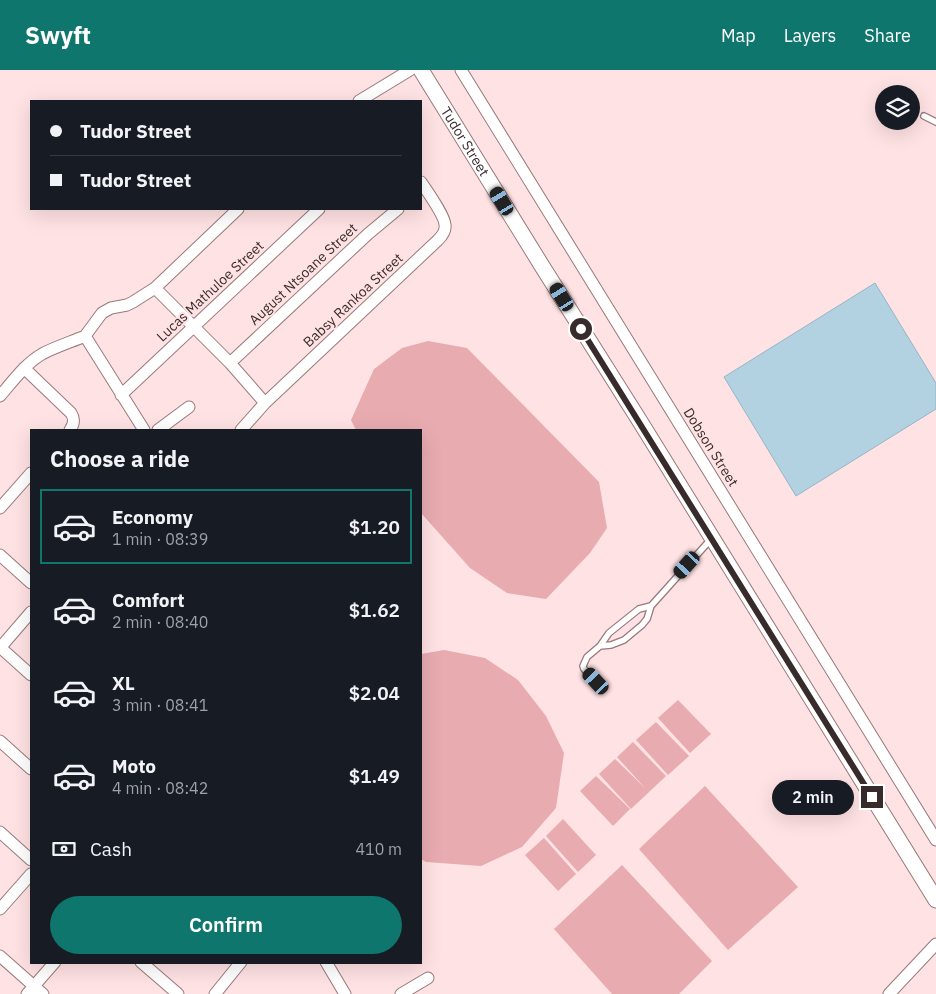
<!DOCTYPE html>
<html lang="en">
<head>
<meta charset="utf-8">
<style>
	:root { --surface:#171b24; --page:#20242c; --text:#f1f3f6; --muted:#9ea1a6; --line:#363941; --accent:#0f766e }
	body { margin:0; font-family:"IBM Plex Sans",sans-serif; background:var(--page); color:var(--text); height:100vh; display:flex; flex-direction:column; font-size:19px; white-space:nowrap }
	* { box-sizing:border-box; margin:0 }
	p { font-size:16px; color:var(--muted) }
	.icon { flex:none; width:28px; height:28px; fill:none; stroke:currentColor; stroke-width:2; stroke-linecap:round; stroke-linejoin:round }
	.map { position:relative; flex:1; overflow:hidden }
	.sheet { position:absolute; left:30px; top:359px; width:392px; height:535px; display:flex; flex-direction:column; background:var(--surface); border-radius:0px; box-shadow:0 5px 20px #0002 }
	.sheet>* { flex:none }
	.top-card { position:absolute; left:30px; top:30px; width:392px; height:110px; border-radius:0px; box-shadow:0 5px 20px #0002; display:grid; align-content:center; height:110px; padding:0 20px; background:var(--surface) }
	.controls { position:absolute; left:875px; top:15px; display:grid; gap:10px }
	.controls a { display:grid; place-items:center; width:45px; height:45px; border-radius:50%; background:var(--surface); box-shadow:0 5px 20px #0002; font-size:25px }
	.end { position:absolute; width:22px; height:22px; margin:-11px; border:6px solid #382b2c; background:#fff; box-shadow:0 0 0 2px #fff }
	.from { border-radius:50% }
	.bubble { position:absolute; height:35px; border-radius:18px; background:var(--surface); box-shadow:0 5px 20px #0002; font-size:16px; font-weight:600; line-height:35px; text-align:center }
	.car { position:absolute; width:15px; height:30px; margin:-15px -8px; border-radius:6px; box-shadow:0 0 4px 1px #0007; background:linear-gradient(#222 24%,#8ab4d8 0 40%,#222 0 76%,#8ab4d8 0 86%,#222 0) }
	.top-card b { display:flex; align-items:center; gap:18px; height:48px; font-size:19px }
	.top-card b+b { border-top:1px solid var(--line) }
	.top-card i { width:12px; height:12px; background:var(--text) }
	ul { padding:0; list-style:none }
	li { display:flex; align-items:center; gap:15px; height:75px; margin:0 10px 8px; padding:0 10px; border:2px solid transparent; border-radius:0px }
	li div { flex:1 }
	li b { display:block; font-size:19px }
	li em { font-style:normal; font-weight:600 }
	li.current { border-color:var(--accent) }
	li>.icon { width:45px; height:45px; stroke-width:1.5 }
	h2 { padding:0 20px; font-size:22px; line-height:60px }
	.pay { display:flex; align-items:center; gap:12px; height:55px; padding:0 20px; font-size:19px }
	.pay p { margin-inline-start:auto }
	.button { display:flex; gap:10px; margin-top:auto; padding:10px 20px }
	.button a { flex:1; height:58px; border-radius:30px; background:var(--accent); color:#fff; font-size:20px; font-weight:600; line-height:58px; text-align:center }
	header { display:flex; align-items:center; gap:30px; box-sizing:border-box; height:70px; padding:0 25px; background:var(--accent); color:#fff }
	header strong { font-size:24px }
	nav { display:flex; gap:28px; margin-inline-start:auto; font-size:18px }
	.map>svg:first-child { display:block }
	.green { fill:#e8abb0 }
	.building { fill:#b2d2e1; stroke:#95b5c3 }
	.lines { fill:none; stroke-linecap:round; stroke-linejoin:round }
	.lane-casing { stroke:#99797b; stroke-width:8 }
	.street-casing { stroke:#99797b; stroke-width:13 }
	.secondary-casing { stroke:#99797b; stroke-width:17 }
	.lane { stroke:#fff; stroke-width:5.5 }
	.street { stroke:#fff; stroke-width:11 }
	.secondary { stroke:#fff; stroke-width:15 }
	.route { stroke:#382b2c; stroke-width:6 }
	.labels { text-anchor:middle; stroke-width:4; stroke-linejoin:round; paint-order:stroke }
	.street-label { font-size:14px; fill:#382b2c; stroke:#ffe2e3 }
</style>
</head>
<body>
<header>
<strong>Swyft</strong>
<nav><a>Map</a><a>Layers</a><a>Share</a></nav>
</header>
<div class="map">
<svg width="936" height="924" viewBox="0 0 936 924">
	<rect width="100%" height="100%" fill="#ffe2e3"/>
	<path class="green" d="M428,271L467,278L599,412L607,458L590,483L546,529L507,523L470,498L421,443V360H356L351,350L374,299L402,278Z
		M444,580L485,588L518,610L546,646L564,683L556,738L522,777L481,796L426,792L421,789V584Z
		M678,630L711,664L690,683L658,648Z
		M656,652L689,686L668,705L636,670Z
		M633,672L666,706L631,739L599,704L615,689L645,718L617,687Z
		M596,706L630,739L613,756L580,721Z
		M705,716L798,817L728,880L639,779Z
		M563,749L596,785L578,802L546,766Z
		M544,768L576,804L558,821L525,785Z
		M622,795L712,891L679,924H612L554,859Z"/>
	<path class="building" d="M875,213L936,313V339L796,426L724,307Z"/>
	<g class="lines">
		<g class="lane-casing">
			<path id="lane" d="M924,46L936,52
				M600,576L611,575L624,570L642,555L647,549L651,536L712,468
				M595,611L584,599L583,596L587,587L600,576L609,563L639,539L651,536"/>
		</g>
		<g class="street-casing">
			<path id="street" d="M461,0L936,770
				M359,31L410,0
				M155,218L230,293L265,333
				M85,266L102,243L111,238L127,235L133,232L155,218L238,139
				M85,266L144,360
				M230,293L368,164L398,139
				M24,298L71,343C75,349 74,354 70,360
				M121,325L319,139
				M0,326C13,311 25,294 42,284C55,277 71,272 85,266
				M158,360L189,337
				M241,360L265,333L438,170C442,166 446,161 445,155C445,146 427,121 421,112
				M0,438L31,403
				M0,485L31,513
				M0,578L31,542
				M1,578L31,605
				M0,671L31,699
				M0,762L31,790
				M0,839L31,804
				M0,886L43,924
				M141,892L178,924
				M326,892L345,924
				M27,924L55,892
				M215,924L241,892
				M401,924L428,908
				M889,924L936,874"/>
		</g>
		<g class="secondary-casing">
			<g id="secondary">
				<path id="s1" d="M421,0L542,196L641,353L936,830"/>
			</g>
		</g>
		<use href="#lane" class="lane"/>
		<use href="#street" class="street"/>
		<use href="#secondary" class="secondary"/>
	</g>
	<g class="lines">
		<path class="route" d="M581,259L872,727"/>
	</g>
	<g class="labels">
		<g class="street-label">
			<text dy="5" stroke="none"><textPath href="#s1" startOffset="84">Tudor Street</textPath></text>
			<text transform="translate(303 204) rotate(-43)" y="5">August Ntsoane Street</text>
			<text transform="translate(210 221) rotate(-43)" y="5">Lucas Mathuloe Street</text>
			<text transform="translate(353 230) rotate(-43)" y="5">Babsy Rankoa Street</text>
			<text transform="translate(711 377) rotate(58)" y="5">Dobson Street</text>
		</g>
	</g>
</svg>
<div class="controls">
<a><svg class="icon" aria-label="layers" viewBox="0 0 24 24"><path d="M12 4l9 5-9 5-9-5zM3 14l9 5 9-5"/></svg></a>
</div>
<i class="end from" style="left:581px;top:259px"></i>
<i class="end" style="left:872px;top:727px"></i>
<div class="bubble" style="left:772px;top:710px;width:82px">2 min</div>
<i class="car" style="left:502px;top:131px;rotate:329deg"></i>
<i class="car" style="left:562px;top:227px;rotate:328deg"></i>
<i class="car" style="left:687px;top:495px;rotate:222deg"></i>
<i class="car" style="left:596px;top:611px;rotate:317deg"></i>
<div class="top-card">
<b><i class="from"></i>Tudor Street</b>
<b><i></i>Tudor Street</b>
</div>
<section class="sheet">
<h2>Choose a ride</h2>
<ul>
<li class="current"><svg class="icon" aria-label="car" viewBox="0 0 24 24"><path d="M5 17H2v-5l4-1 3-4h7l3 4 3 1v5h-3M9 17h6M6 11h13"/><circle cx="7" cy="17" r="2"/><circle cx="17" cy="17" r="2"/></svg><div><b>Economy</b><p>1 min · 08:39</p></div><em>$1.20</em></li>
<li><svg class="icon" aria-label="car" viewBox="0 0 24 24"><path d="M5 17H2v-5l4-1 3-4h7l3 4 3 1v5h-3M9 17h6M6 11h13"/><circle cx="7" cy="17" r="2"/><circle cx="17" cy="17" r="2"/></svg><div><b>Comfort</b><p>2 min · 08:40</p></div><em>$1.62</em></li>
<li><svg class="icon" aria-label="car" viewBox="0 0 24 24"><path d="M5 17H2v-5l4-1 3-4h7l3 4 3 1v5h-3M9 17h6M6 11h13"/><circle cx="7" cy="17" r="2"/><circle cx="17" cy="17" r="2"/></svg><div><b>XL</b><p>3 min · 08:41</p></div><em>$2.04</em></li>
<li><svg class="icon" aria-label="car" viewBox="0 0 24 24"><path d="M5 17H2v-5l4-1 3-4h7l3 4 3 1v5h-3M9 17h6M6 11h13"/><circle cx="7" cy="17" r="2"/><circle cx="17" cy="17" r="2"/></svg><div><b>Moto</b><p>4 min · 08:42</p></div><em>$1.49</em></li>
</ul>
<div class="pay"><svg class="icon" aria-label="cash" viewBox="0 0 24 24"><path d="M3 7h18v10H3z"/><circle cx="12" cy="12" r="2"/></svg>Cash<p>410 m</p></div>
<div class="button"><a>Confirm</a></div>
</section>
</div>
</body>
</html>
